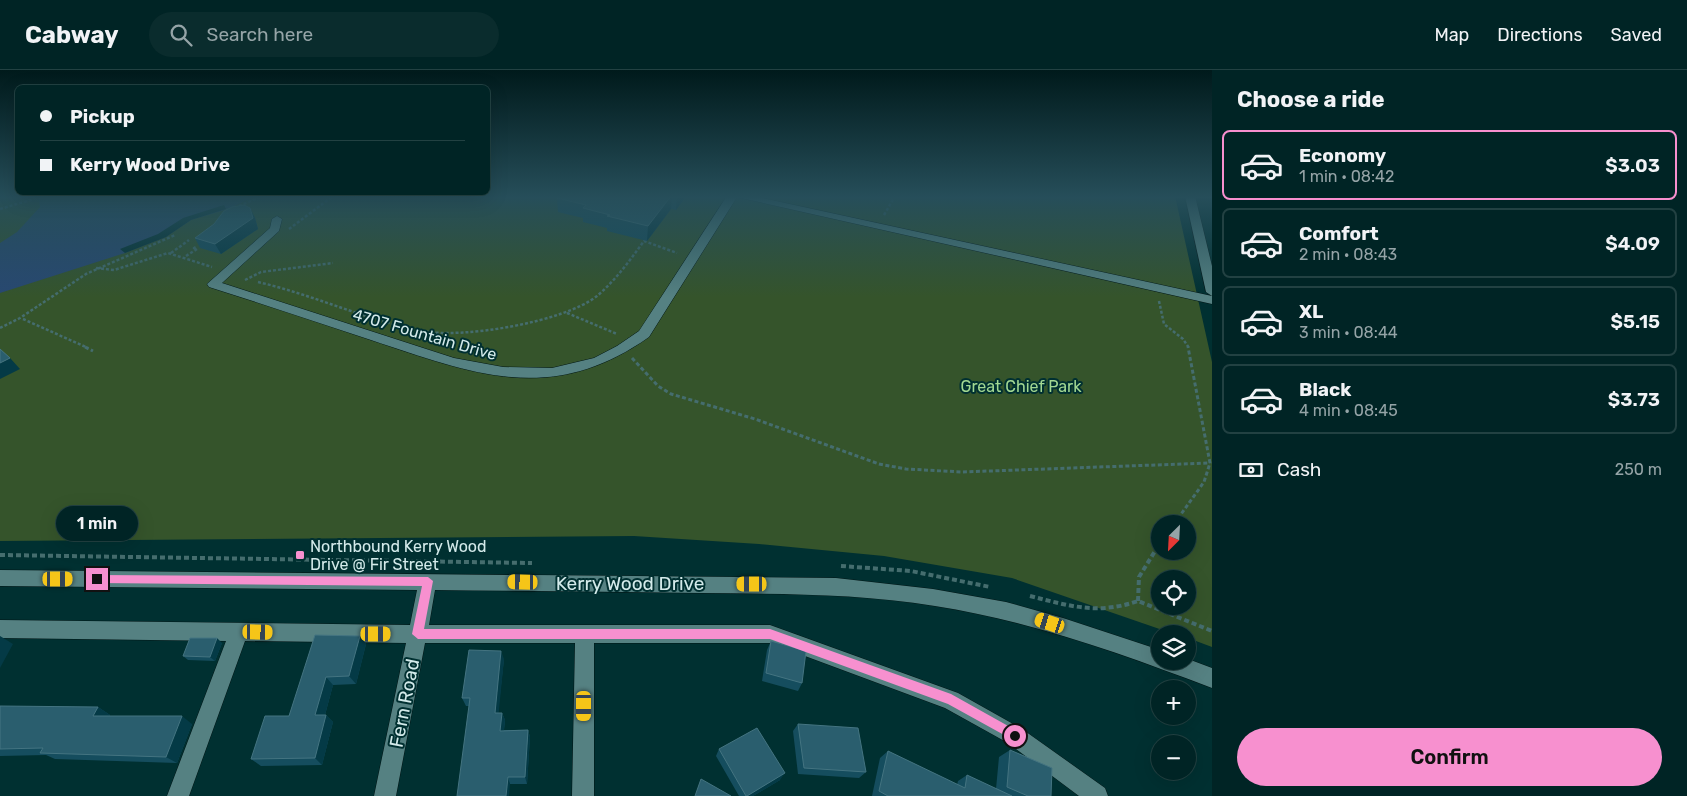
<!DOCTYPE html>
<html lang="en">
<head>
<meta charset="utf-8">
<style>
	:root { --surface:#002425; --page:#0a2c2d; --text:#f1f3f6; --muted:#95a4a7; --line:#224142; --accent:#f790cf }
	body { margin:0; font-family:Rubik,sans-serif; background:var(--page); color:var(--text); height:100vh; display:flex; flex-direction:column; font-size:19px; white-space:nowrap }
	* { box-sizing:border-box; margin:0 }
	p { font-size:16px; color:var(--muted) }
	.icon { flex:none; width:28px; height:28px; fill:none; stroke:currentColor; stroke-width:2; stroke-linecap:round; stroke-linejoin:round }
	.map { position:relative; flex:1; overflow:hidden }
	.details { display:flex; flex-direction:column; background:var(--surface); width:475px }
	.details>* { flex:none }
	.banner { position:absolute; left:15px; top:15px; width:475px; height:110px; border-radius:8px; box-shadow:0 5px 20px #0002,0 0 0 1px var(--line); display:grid; align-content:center; height:110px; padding:0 25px; background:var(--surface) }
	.needle { width:32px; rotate:204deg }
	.fabs { position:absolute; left:1151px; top:445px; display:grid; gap:10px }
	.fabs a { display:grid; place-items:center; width:45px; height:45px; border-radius:50%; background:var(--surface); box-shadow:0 5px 20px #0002,0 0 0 1px var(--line); font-size:25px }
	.end { position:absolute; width:22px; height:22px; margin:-11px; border:6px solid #f790cf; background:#111; box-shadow:0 0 0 2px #111 }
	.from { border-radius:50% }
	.bubble { position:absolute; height:35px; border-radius:18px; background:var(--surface); box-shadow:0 5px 20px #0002,0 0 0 1px var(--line); font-size:16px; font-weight:600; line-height:35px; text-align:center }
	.car { position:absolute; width:15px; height:30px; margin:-15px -8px; border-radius:6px; box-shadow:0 0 4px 1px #0007; background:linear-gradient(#f5c518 24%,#345 0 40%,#f5c518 0 76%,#345 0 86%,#f5c518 0) }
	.banner b { display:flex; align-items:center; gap:18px; height:48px; font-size:19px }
	.banner b+b { border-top:1px solid var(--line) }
	.banner i { width:12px; height:12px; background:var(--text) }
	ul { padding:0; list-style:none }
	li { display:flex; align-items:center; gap:15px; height:70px; margin:0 10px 8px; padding:0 15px; border:2px solid var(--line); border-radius:8px }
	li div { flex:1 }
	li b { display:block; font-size:19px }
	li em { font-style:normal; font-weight:600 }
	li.on { border-color:var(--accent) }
	li>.icon { width:45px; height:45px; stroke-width:1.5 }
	h2 { padding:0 25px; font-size:22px; line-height:60px }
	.pay { display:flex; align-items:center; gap:12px; height:55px; padding:0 25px; font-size:19px }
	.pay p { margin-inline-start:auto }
	.action { display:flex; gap:10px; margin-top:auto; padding:10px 25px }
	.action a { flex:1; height:58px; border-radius:30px; background:var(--accent); color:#111; font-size:20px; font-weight:600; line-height:58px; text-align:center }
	header { display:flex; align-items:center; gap:30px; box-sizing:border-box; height:70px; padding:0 25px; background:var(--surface); border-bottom:1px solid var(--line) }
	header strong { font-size:24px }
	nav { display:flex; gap:28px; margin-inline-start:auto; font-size:18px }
	.search { width:350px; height:45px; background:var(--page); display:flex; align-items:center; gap:12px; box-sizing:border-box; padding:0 18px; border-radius:28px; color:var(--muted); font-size:19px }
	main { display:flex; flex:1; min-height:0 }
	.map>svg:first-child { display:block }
	.green { fill:#35542b; fill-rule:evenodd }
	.water { fill:#284871 }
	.pier { fill:#003031 }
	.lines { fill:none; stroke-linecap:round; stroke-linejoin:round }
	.minor-casing { stroke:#011616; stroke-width:1 }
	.path-far2 { stroke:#456d6e; stroke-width:2.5; stroke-dasharray:3 2; stroke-linecap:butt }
	.path-far1 { stroke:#456d6e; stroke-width:3; stroke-dasharray:4 2.5; stroke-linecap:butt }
	.path { stroke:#456d6e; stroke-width:4; stroke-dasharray:5 3; stroke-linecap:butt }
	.minor { fill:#558182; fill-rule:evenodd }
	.wall { fill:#154d5e }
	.shaded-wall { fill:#043a46 }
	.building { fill:#2a5e6e; stroke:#447481 }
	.route { fill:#f790cf }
	.poi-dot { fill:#f790cf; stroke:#003031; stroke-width:2 }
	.labels { text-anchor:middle; stroke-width:4; stroke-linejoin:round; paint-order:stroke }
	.street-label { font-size:16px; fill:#d3eaea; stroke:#003031 }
	.park-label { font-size:16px; fill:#a2d892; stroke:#003031 }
	.poi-label { font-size:16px; fill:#d3eaea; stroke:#003031; text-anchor:start }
	.near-street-label { font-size:19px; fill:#d3eaea; stroke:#003031 }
</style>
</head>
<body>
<header>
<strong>Cabway</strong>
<div class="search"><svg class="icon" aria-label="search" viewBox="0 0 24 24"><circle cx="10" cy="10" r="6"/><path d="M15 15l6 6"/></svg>Search here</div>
<nav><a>Map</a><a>Directions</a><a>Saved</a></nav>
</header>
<main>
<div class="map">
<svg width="1212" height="726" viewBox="0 0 1212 726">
	<rect width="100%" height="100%" fill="#003031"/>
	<path class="green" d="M0,126H1175L1212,292V577L1188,568V564H1174L1012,508L884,486L759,474L634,466L0,471ZM1160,454H1188V481H1160ZM1160,509H1188V536H1160Z"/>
	<path class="water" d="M35,126H254L231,138L191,150L166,167L125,183L0,223V173L17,162L40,137L39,130Z"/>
	<path class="pier" d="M224,135L226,139L191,150L166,167L125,183L120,179L158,164L183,148Z"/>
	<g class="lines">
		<g class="minor-casing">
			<path id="minor" d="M727,126H753L1212,226V234L737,127L649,267C551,336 474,304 371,270C317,252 263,234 209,217L207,214L270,158L272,149L277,146L282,149L279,161L222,213L454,288L503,297L552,298L594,288L617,276L639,261Z
				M1185,126H1195L1212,196V226L1206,222Z
				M0,500L836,508L933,519L1006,532L1063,548L1160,580V591H1188V589L1212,598V618C1122,584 1031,551 935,536C857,523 780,524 701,523C613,522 524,521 435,520L429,555H770L958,623L1022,659L1105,718L1108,726H1079L1008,673L945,638L770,573H594V726H572L575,573H425L396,726H374L406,573L245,571L189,726H167L226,571L0,568V550L410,555L417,520L0,516Z"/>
		</g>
		<path class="path-far2" d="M239,136L262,126
			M0,139L44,126
			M884,145L895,126
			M289,159L333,126
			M171,183L189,170
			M186,186L197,179L194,178L196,177
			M96,198L114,200L168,183L212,197
			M245,210L261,202L333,193
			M258,212C314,225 366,250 422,261C463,269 564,252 597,226C616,210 630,190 644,171L677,183
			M1159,231L1164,254L1183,269L1189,278
			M567,243L617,264
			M23,249L88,278
			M0,258L20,248L86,204L175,165"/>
		<path class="path-far1" d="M85,277L93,281
			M632,288L658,316L671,324L755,349L879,394L906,399L962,402L1210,393
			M1174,454L1204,412L1210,393L1188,277"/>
		<path class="path" d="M0,485L532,493
			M841,496L911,501L990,517
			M1030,526C1070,536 1097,545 1138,531L1212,561
			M1138,531L1139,507L1160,473"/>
		<use href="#minor" class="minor"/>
	</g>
	<path class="wall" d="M559,126H686L676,140L671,139L647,171L607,161V158L583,152V148L558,142L557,128Z
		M250,138L255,148L258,159L221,184L200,178L195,168Z
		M360,566L366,574L356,614L333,615L325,645H326L333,652L322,695L261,696L251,689Z
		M771,571L802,613L798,621L762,611L767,580Z
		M222,573L215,591L188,590L183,586Z
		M504,589L498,643H502L505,650L504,660H528L530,667L527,714H510L469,636H466L462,628Z
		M0,636L98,637L110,645V646L192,654L177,693L55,689L46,685L0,686Z
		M798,654L866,702L859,708L798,704L793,661Z
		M719,679L780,710L753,726H739L716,686Z
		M1010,680L1051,726H872L880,688L888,681L957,715L958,711L967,705L996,719L999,687Z"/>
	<path class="shaded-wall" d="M672,126L671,139L647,171L648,156Z
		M677,126H686L676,140Z
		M250,138L255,148L258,159L221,184L215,174Z
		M10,288L20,299L0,309V293Z
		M0,566L13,574L0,598Z
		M360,566L366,574L356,614L349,606Z
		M217,568L222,573L215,591L210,587Z
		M501,581L504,589L498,650L495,643Z
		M326,607L333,615L323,652L315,645Z
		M98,637L110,645L106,653L93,646Z
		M502,643L505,650L503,668L500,661Z
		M326,645L333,652L322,695L315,688Z
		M182,646L192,654L177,693L166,687Z
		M528,660L530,667L527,714L525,707Z
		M785,703L780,710L753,726H747Z
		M508,707L510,714L509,726H506Z"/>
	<path class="building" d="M559,126H671L648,156L607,146L610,145L583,138L586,135L557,128Z
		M244,135L250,138L253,148L215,174L195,168L214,154L224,141L232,137Z
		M0,279L10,288L0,293Z
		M315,565L360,566L349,606L326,607L315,645H326L315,688L251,689L265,646H289Z
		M190,568H217L210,587L183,586Z
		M771,571L806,581L802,613L766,603Z
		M469,580L501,581L495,643H502L500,661L528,660L525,707H508L506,726H457L470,628H462Z
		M0,636L98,637L93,646H182L166,687L40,683L43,678L0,679Z
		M798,654L858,658L866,702L804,698Z
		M757,658L785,703L747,726H746L719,679Z
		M1010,680L1052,698L1051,726H1028L1007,717Z
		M888,681L965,718L967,705L1012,726H888L879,721Z
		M701,709L731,726H695Z"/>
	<linearGradient id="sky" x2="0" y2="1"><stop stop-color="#001a1b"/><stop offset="0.56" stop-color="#264e5a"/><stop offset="1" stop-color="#264e5a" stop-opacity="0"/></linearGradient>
	<rect width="1212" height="227" fill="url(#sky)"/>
	<path class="route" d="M97,505L428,507L433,511L424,559H770L951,624L1019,662L1021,666L1015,671L948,634L770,569H418L412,564L422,516L97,513L92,509Z"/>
	<rect class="poi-dot" x="295" y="480" width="10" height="10" rx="2.5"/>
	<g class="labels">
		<g class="street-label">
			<text transform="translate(425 264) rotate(16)" y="6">4707 Fountain Drive</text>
		</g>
		<g class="park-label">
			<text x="1021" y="322">Great Chief Park</text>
		</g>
		<g class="poi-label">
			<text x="310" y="482">Northbound Kerry Wood<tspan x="310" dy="18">Drive @ Fir Street</tspan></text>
		</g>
		<g class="near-street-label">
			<text x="630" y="520">Kerry Wood Drive</text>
			<text transform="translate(404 633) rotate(-79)" y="7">Fern Road</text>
		</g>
	</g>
</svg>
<div class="fabs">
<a><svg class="needle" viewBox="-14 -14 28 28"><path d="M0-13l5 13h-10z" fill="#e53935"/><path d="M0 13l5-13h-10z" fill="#95a4a7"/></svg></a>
<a><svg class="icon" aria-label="locate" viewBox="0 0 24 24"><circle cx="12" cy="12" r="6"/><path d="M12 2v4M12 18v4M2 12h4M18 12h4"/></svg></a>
<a><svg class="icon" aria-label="layers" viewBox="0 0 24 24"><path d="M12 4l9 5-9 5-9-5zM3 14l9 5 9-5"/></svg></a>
<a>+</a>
<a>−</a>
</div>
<i class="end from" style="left:1015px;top:666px"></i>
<i class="end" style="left:97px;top:509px"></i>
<div class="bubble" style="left:56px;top:436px;width:82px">1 min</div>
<i class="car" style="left:58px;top:509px;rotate:90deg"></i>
<i class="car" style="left:523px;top:512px;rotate:271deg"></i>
<i class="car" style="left:752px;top:514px;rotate:270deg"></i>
<i class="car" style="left:1050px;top:553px;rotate:288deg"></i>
<i class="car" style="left:258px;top:562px;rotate:91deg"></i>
<i class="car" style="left:376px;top:564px;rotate:90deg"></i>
<i class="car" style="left:584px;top:636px;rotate:180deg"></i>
<div class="banner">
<b><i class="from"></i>Pickup</b>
<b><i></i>Kerry Wood Drive</b>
</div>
</div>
<section class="details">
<h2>Choose a ride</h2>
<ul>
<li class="on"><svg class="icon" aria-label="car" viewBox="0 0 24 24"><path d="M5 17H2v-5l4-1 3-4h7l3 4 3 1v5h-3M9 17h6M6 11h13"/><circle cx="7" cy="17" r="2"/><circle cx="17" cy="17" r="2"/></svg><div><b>Economy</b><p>1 min · 08:42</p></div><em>$3.03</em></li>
<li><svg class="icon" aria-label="car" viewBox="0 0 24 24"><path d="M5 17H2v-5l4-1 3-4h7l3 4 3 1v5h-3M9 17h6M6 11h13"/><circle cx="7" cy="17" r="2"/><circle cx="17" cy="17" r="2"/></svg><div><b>Comfort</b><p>2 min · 08:43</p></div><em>$4.09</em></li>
<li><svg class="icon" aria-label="car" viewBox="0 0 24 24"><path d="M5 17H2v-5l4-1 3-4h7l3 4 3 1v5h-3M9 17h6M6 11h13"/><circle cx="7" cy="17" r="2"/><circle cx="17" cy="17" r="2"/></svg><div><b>XL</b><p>3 min · 08:44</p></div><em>$5.15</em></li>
<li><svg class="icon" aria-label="car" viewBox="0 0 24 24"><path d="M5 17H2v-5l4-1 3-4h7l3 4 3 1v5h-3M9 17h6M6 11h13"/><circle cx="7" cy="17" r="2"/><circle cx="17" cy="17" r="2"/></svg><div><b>Black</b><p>4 min · 08:45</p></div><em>$3.73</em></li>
</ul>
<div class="pay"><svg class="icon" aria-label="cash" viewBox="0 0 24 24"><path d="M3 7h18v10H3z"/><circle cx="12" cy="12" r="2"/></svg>Cash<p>250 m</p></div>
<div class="action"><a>Confirm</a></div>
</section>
</main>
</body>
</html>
